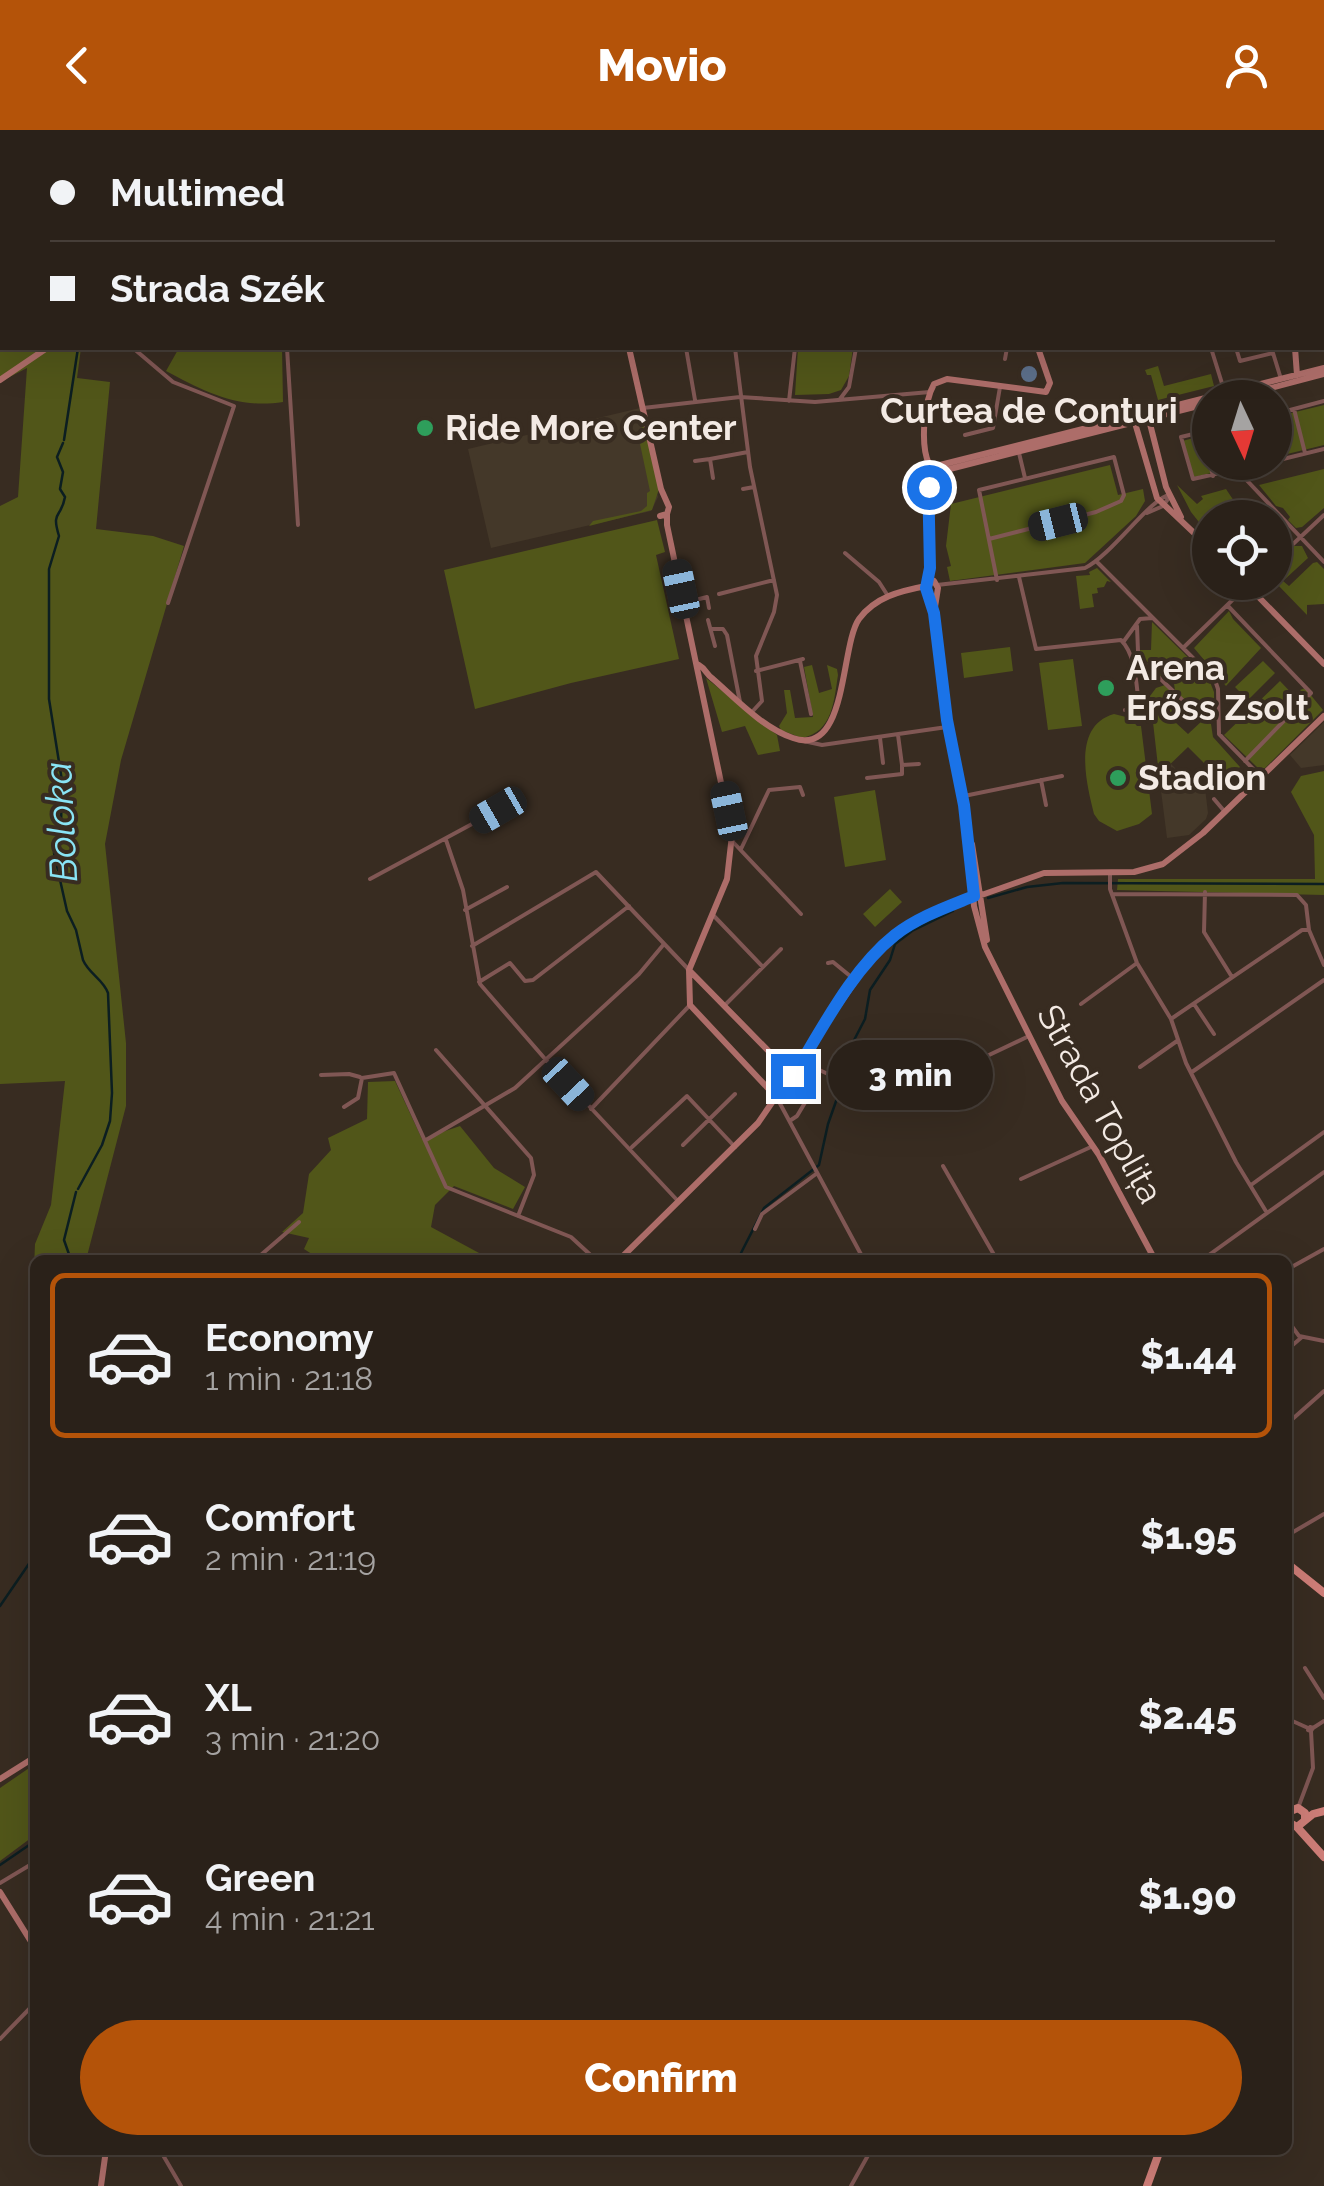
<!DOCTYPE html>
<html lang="en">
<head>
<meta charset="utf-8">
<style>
	:root { --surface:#2a2119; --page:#322922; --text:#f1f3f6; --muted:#a5a3a2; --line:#463e38; --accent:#b45309 }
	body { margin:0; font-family:Raleway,sans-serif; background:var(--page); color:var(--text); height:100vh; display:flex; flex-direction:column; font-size:38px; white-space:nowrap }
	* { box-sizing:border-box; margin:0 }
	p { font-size:32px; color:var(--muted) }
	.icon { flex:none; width:55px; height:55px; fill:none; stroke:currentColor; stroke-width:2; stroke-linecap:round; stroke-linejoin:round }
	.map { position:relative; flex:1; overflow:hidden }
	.side { position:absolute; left:30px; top:1125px; width:1262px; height:900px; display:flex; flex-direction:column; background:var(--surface); border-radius:15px; box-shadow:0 10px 40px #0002,0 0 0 2px var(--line) }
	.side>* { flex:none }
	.guide { position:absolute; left:0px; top:0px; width:1325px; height:220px; box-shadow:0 10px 40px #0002,0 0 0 2px var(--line); display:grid; align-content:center; height:220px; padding:0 50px; background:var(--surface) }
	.needle { width:65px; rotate:176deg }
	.buttons { position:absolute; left:1192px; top:250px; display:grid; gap:20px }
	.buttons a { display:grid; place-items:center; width:100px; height:100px; border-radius:50%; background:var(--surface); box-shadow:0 10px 40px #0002,0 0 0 2px var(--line); font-size:50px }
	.end { position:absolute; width:45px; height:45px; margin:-22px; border:12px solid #1a73e8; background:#fff; box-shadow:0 0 0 5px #fff }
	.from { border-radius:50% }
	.bubble { position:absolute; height:70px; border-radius:35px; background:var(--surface); box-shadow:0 10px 40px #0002,0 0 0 2px var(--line); font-size:32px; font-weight:800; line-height:70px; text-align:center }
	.car { position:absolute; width:30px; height:60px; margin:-30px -15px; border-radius:12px; box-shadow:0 0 8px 2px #0007; background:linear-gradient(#222 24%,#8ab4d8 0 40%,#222 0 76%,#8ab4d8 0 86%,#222 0) }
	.guide b { display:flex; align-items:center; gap:35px; height:95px; font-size:38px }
	.guide b+b { border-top:2px solid var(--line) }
	.guide i { width:25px; height:25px; background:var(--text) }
	ul { padding:18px 0 0; list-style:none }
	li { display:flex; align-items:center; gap:30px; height:165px; margin:0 20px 15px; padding:0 30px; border:5px solid transparent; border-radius:15px }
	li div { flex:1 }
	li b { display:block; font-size:38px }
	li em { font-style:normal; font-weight:800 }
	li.active { border-color:var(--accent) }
	li>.icon { width:90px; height:90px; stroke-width:1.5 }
	.button { display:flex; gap:20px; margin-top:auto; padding:20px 50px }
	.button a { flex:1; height:115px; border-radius:60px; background:var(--accent); color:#fff; font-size:40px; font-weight:800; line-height:115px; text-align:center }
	header { display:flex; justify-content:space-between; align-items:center; height:130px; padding:0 50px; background:var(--accent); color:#fff; font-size:45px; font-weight:800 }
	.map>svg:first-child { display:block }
	.commercial { fill:#443829 }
	.green { fill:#515619 }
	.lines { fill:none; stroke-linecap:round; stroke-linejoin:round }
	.stream { stroke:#0c1e21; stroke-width:2.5 }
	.street { stroke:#805754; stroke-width:4 }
	.secondary { stroke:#ad6d69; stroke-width:6 }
	.primary { stroke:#cf7e78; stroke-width:8 }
	.route { stroke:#1a73e8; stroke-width:12 }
	.service-dot { fill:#5c6f8a; stroke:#382c21; stroke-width:4 }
	.leisure-dot { fill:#2e9e5b; stroke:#382c21; stroke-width:4 }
	.labels { text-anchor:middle; stroke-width:8; stroke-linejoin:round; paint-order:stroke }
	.poi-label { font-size:35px; font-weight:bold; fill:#f3eae4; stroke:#382c21; text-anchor:start }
	.street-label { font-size:35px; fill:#f3eae4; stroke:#382c21 }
	.water-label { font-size:38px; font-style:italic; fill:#89e4f5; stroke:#382c21 }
</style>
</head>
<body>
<header><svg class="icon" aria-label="back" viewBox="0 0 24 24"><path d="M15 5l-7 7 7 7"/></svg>Movio<svg class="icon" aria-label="person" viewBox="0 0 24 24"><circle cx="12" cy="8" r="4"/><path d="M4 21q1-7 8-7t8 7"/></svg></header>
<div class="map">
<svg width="1324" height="2056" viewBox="0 0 1324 2056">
	<rect width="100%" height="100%" fill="#382c21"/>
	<path class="commercial" d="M640,278L658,367L651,381L491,418L468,319Z
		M1324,592V635L1301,638L1290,625Z
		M1171,634L1178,641L1183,637L1205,658L1208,683L1206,689L1189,705L1167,708L1159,645Z"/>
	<path class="green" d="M0,0L292,2H2V218H81L77,248L110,252L96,399L153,406L184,416L121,630L105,714L126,913V976L86,1130H35V1213L31,1212L35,1114L51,1075L65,951L0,954V376L18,367L27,238L0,252Z
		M179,218H282L283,272C238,279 205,262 166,241Z
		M798,218H853L849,246L841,260L829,264L795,265Z
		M1158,236L1164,256L1211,244L1214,256L1158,270L1151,245H1147L1145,240Z
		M1324,275V315L1275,327V287Z
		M644,293L659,359L652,380L589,396L593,391L641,381L647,376V363L650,361L640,314L644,312L641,295Z
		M1210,304V332L1255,333L1194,347L1182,311Z
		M1110,335L1118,365L1143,359L1145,371L1136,386L1085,433L950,451L947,437L951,436L946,416L951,374Z
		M1324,339V378L1302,397L1296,398L1288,390L1290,387L1283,378L1276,376L1259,355Z
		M1177,355L1197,374L1203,369L1201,366L1226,359L1234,371L1230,374L1241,387L1210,388V406L1191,382Z
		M657,390L665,422L656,425L679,529L571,553L475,579L444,440Z
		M1294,416H1302L1308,428L1283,451L1289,456L1313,433L1317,432L1324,439V474L1307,475V485L1275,452V434Z
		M1097,438L1111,452L1107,451L1104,457L1097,458L1098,463L1092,464L1094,477L1080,479L1076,446L1090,445L1089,442Z
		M1229,481L1233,489L1261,518L1226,556L1194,518Z
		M1152,492L1208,547L1214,562V585L1211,587L1195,582L1175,561L1174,553H1167L1141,525L1140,520H1151Z
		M1010,517L1013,541L964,548L961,523Z
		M1073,529L1082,596L1048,600L1039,533Z
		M1263,531L1275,543L1248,570L1235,557Z
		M812,535L819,563L832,559L827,535L837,539L838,545C834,570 833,602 802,608L781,600L779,596L787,583L784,560H790L795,588L813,587L804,537Z
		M706,548L777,605L780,621L758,625L745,596L722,602Z
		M1280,551L1299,571L1305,565L1300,560L1305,558L1323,580L1265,638L1259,639L1224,605Z
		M1165,555L1187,578L1175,592L1188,604L1203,590L1211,594L1213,607L1240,637L1227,650L1222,646L1219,648L1188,617L1159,645L1150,566L1156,558Z
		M1114,584L1130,588L1137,596H1141L1152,684L1139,694L1117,701L1099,691L1094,684C1086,652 1072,596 1114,584Z
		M1324,641V765L1117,760L1118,749H1315L1314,705L1291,662L1301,646Z
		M875,660L886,730L845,737L834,667Z
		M890,759L902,772L875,797L863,784Z
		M395,951L422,1009L460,996L494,1038L525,1057L513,1079L454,1056L435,1075L431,1097L492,1130H321L304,1119L309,1108L282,1102L303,1083L309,1044L331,1020L328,1008L367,989L368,952Z
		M35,1634V1705L0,1731V1658Z"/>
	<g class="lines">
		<path class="stream" d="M246,0L249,2
			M64,310L78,218
			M63,313L57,327L63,342L60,359L65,367C61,389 51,380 59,406L49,439V569L62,651L61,695L54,723L67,781L76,800L83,830C89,844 103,849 108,863L112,963L110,991L102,1015L78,1059
			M988,768L1027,757L1063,753L1324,754
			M71,1130L64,1110L76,1062
			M741,1130V1123L764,1078L819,1035L828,994L840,960L838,941L865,889L870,860L890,830L895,814L912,801L953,781
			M0,1476L35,1425
			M0,1735L35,1711"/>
		<path class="street" d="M221,0L224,2
			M724,0V2
			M832,0V2
			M1302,0L1304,2
			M13,2L15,0
			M1240,2L1243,0
			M1313,2L1316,0
			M0,22L2,19
			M1322,137H1324
			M133,218L173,252L234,276L168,473
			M287,218L298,395
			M686,218L695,270
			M735,218L750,337L777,465L774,482L756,526L762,571L752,582
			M1211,218L1225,263L1221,268
			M1236,218L1240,231L1273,223L1281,249
			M1005,229L1007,218
			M840,269L849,257L856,218
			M789,271L795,218
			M643,278L740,267L815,272L930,262
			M1294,279L1305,323
			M1275,284L1324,271
			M1210,300L1181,307L1193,349L1269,332
			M1202,302L1213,346
			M965,305L993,298L1000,257
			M1019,323L1025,348
			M695,331L710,329
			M1275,331L1324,319
			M1237,340L1324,432
			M713,348L710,329L748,322
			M743,359L754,357
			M1147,383L1163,376L1170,366
			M989,409L1096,382L1121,371L1124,365L1114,327L979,360L997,450
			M845,423L879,452L888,466
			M1275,431L1324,385
			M1097,432L1215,550L1218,559L1219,604L1261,647
			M1019,447L1036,519L1121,510C1136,525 1136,553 1139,575L1137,579L1125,580
			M937,455L1085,438C1112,425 1152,366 1170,365
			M719,464L774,450
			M684,473L707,467L709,478
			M1228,476L1311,563L1245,631
			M708,490L715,516
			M1137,496L1138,521L1144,533L1200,587L1217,589
			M711,499H723L727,505L740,572
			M1124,511L1140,489L1152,488
			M1183,518L1251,452
			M800,531L811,584
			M756,541L803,529
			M898,605L902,635
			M880,608L883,633
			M799,610L822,615L947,597
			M867,648L902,644V635L919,634
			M1041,650L1046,675
			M964,666L1062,646
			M1214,669L1225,682
			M446,710L463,760L480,854L546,930L677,1070
			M733,712L801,784
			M741,719L769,660L800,657L803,665
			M1110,742V759L1137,833L1171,889L1186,933L1236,1032L1267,1083
			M370,749L498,680
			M1205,762L1204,802L1232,847
			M1112,764L1297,765L1306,775L1309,800
			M465,780L507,757
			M714,786L763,837
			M472,816L596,742L689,840
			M828,833L833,832L855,850
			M479,852L510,833L525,851L533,850L629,776
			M1081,874L1137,833
			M1194,874L1214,904
			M724,876L781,819
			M1171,889L1302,800H1309L1324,835
			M436,920L531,1028L534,1045L518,1086
			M802,932L841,950L849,948L856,936
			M968,935L1029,906
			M1140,937L1177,911
			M1192,942L1324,850
			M321,945L349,944L360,947
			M777,968L864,1130
			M344,977L358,968L362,948L394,943L446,1057L571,1107L596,1130
			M591,979L690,875
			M791,990L797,986L806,971
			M426,1010L515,958L639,844L664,814
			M683,1015L735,964
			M632,1017L687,966L735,1017
			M943,1036L997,1130
			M1021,1049L1093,1016
			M1251,1055L1324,1002
			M755,1099L762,1084L816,1044
			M255,1130L299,1092
			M1202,1130L1324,1042
			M1288,1139L1324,1119
			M1288,1191L1299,1206L1324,1211
			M1288,1219L1302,1207
			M1288,1293L1324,1261
			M1288,1405L1324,1384
			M1305,1538L1324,1568
			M1288,1589L1308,1598
			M1310,1597L1313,1598L1311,1601L1308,1600Z
			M1313,1598L1324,1591
			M1298,1678L1313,1638L1311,1601
			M0,1753L35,1732
			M0,1909L35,1873
			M160,2020L181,2056
			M851,2056L871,2020"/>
		<path class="secondary" d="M581,0V2
			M932,0L936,2
			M1063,0L1064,2
			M1163,0L1166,2
			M664,2L676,0
			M959,2L961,0
			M1322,71L1324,70
			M629,218L661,359L669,377L667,384L660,386
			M1295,218L1297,245
			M0,250L47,218
			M1233,268L1324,244
			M1148,286L1166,357L1181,387
			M1135,293L1157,368L1210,418
			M929,334C920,315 924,272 934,254L947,249L1046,262L1050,253L1038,218
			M929,359L938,342L1210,273
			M667,384V395L732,705L727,749L689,840L690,875L777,968
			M934,451L938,458L935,477
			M930,452L926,340L929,334L940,335L1324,238
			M934,452L928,453L926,459L934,483L947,590L968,704L974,776L985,817L1062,971L1099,1025L1155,1130
			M1244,452L1324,534
			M699,535C706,539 705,543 713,549C736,569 763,598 793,608C848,628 840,516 859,489C875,467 900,461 926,456
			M972,714L987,810
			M689,840L793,946
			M619,1130L758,993L865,837L899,802L942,779L1044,743L1134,742L1163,734L1203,703L1324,586
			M0,1649L35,1627
			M0,1762L35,1818
			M101,2056L106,2020"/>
		<path class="primary" d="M1288,1434L1324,1463
			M1288,1682L1298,1678L1305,1683V1689
			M1288,1692L1297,1697L1313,1684L1324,1681
			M1297,1697L1324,1727
			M1147,2056L1160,2020"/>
	</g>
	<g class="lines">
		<path class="route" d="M793,946C822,899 852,839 895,805C918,787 947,777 974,766L964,675L947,590L934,483L926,458L930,438L928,344L934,346L929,357"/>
	</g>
	<circle class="service-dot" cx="1029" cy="244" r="10"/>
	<g class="leisure-dot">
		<circle cx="425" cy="298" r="10"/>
		<circle cx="1106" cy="558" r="10"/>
		<circle cx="1118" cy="648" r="10"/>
	</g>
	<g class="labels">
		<g class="poi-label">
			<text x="1029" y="293" text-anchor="middle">Curtea de Conturi</text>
			<text x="445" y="310">Ride More Center</text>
			<text x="1126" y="550">Arena<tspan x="1126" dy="40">Erőss Zsolt</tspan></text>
			<text x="1138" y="660">Stadion</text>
		</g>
		<g class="street-label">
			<text transform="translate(1100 974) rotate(61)" y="12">Strada Toplița</text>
		</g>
		<g class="water-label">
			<text transform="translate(61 692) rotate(-93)" y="13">Boloka</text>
		</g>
	</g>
</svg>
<div class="buttons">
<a><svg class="needle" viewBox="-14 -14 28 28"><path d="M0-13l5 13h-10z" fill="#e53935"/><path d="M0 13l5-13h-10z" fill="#a5a3a2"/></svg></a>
<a><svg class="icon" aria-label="locate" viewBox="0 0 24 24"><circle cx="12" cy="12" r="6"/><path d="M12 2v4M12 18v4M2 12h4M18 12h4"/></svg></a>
</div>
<i class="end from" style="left:929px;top:357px"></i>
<i class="end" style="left:793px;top:946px"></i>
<div class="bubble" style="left:828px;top:910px;width:165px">3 min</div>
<i class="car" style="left:1058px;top:392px;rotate:256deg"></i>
<i class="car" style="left:681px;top:459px;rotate:348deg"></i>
<i class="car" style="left:498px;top:680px;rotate:240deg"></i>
<i class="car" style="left:729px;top:681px;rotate:348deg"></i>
<i class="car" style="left:568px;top:954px;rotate:137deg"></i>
<div class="guide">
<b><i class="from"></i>Multimed</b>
<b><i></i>Strada Szék</b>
</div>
<section class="side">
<ul>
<li class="active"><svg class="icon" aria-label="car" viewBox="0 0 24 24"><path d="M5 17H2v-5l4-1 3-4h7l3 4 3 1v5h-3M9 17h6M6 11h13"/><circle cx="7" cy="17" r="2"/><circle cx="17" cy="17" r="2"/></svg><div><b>Economy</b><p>1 min · 21:18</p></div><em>$1.44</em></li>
<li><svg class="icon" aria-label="car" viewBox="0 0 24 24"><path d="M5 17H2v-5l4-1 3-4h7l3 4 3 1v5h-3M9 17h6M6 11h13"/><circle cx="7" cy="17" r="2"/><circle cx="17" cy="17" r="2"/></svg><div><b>Comfort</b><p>2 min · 21:19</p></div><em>$1.95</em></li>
<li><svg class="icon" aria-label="car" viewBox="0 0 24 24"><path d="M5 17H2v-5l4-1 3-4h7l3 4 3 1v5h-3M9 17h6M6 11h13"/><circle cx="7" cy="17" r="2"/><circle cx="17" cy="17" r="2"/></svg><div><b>XL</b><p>3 min · 21:20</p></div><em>$2.45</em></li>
<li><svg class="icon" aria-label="car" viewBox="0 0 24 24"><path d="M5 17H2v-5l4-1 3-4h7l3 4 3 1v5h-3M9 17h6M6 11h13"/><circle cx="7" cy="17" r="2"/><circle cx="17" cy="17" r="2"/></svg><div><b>Green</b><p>4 min · 21:21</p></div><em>$1.90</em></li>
</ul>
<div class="button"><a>Confirm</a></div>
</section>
</div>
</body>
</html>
